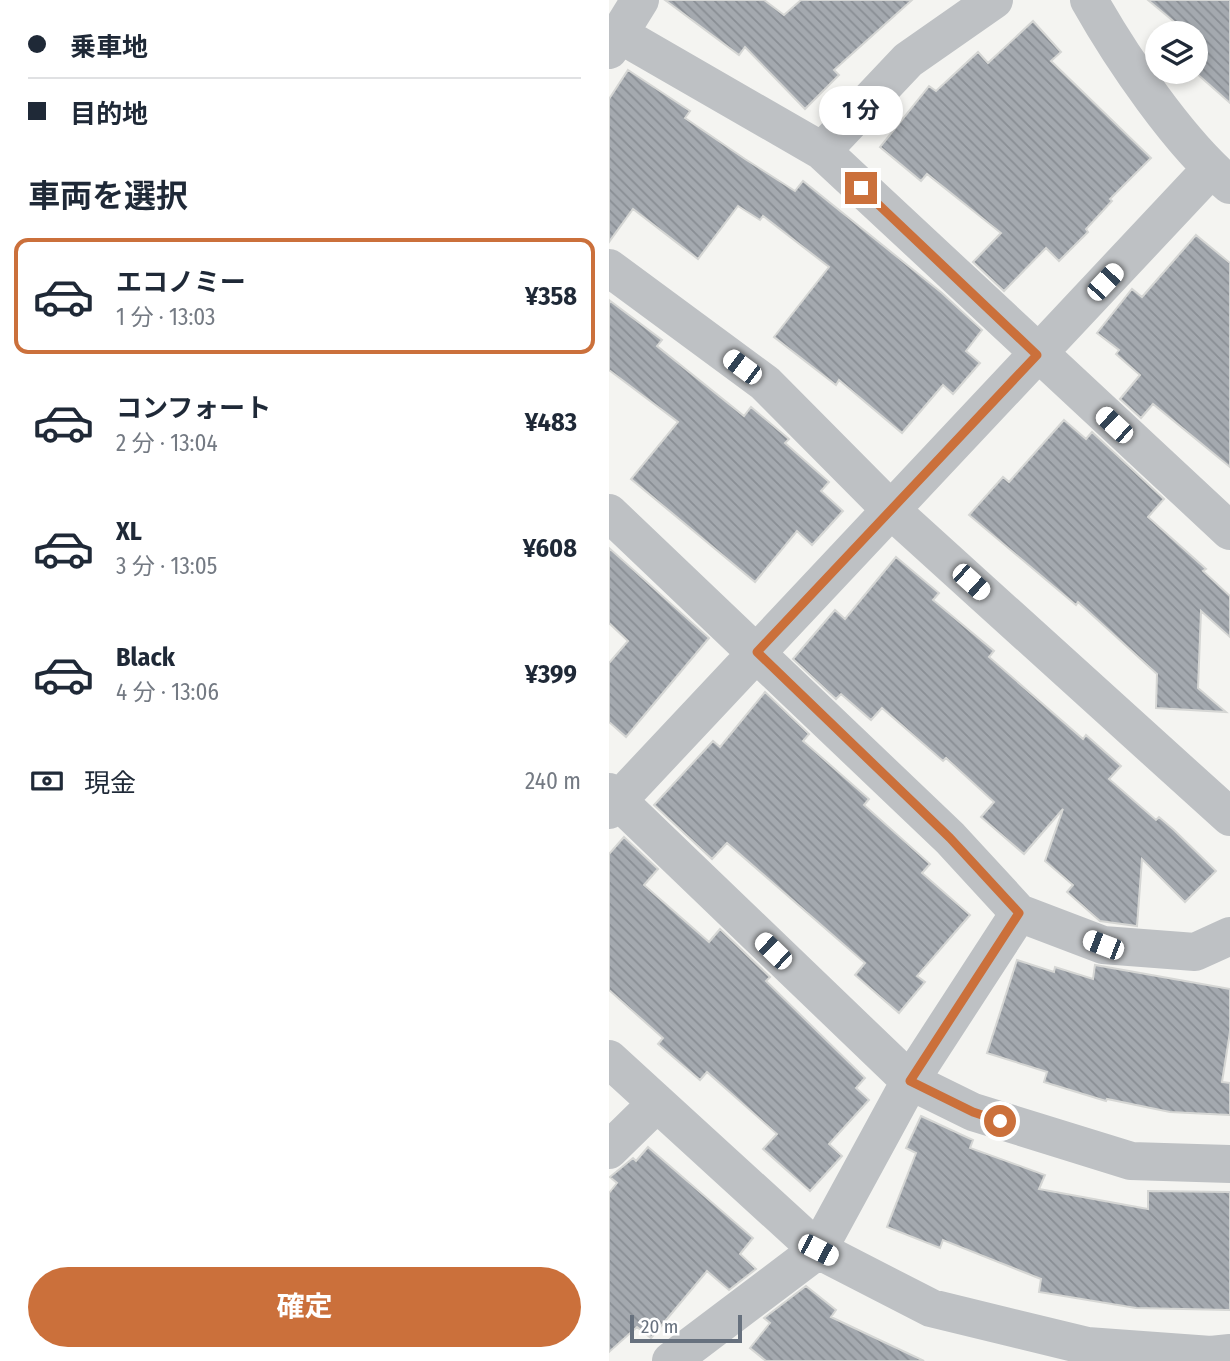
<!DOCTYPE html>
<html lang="ja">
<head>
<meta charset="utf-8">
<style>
	:root { --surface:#fff; --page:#f6f6f7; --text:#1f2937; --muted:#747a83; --line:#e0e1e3; --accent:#cb703b }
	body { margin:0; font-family:"Fira Sans Condensed","Noto Sans JP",sans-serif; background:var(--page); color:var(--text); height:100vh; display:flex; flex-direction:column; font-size:26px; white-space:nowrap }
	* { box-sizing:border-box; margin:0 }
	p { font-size:23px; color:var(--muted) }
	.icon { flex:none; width:38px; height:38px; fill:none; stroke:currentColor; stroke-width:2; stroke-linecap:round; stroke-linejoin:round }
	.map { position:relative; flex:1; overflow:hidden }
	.drawer { display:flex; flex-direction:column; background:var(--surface); width:609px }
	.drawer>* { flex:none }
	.top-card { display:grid; align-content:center; height:154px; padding:0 28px; background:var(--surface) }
	.controls { position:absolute; left:536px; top:21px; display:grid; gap:14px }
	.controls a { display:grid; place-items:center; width:63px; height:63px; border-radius:50%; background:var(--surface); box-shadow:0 4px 10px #0003; font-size:35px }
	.scale { position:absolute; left:21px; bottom:18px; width:112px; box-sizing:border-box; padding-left:7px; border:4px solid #67717e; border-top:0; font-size:19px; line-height:24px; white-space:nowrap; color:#67717e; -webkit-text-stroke:5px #fff; paint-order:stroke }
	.end { position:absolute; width:32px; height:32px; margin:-16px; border:9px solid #cb703b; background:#fff; box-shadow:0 0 0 4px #fff }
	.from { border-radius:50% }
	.bubble { position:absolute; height:49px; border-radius:24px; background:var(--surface); box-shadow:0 4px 10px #0003; font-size:23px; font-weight:700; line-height:49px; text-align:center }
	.car { position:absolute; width:21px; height:42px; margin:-21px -10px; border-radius:9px; box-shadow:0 0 5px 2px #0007; background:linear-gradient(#fff 24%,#345 0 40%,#fff 0 76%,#345 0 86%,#fff 0) }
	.top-card b { display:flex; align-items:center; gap:24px; height:66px; font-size:26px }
	.top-card b+b { border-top:2px solid var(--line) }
	.top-card i { width:18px; height:18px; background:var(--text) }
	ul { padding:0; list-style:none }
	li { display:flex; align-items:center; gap:21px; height:116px; margin:0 14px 10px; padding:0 14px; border:4px solid transparent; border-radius:14px }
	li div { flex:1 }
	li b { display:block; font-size:26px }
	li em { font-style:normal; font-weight:700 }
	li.current { border-color:var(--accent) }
	li>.icon { width:63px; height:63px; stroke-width:1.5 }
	h2 { padding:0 28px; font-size:32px; line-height:84px }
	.pay { display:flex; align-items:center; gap:18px; height:77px; padding:0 28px; font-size:26px }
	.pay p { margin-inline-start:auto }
	.button { display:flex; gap:14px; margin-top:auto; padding:14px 28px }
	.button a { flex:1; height:80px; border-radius:42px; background:var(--accent); color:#fff; font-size:28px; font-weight:700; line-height:80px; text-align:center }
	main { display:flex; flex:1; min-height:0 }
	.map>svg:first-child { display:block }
	.building { fill:url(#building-back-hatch); stroke:#d5d6d4; stroke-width:2 }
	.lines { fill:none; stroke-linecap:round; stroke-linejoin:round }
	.minor { stroke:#bec1c4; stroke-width:38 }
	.route { stroke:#cb703b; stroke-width:9 }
</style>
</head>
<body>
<main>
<section class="drawer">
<div class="top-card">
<b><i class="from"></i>乗車地</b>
<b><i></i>目的地</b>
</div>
<h2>車両を選択</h2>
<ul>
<li class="current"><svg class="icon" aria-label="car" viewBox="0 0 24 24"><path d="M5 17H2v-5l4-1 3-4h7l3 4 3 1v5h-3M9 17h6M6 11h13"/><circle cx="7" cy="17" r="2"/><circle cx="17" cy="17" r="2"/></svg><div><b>エコノミー</b><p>1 分 · 13:03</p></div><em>¥358</em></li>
<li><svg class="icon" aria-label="car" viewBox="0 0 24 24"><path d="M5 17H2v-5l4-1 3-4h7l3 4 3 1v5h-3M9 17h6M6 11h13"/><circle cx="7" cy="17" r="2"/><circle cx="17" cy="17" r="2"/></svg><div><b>コンフォート</b><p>2 分 · 13:04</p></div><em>¥483</em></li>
<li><svg class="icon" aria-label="car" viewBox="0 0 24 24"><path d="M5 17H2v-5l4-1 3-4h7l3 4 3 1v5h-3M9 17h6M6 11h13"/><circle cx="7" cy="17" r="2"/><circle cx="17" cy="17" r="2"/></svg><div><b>XL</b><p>3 分 · 13:05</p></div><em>¥608</em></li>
<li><svg class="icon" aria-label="car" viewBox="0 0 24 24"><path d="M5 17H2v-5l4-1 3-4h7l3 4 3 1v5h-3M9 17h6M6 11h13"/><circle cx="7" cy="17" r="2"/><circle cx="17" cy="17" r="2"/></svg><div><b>Black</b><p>4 分 · 13:06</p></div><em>¥399</em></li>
</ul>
<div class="pay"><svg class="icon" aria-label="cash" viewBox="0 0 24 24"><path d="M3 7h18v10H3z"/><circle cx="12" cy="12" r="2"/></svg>現金<p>240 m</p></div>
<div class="button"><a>確定</a></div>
</section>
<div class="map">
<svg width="621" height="1361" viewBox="0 0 621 1361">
	<defs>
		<pattern id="building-back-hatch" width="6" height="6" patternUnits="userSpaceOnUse" patternTransform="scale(1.75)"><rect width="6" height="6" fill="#a4a9af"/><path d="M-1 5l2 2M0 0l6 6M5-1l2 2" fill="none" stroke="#898e94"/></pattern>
	</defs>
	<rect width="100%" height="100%" fill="#f4f4f1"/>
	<path class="building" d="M56,0H155L175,15L192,0H303L225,70L230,75L196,109L136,47L130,55Z
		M539,0H621V103L586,72V33H562L569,25Z
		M424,21L452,52L442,61L542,158L501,199L503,201L477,229L479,232L450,261L437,248L395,291L364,262L392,233L318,174L312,181L271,147L320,86L327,91L369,52L379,63Z
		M19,70L81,111L76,118L136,159L186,191L194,181L333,293L373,330L357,351L371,363L344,394L334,385L293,433L230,380L227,385L165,337L220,267L154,216L151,220L129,206L89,259L24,209L0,242V99Z
		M587,235L621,263V467L544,404L532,418L511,399L531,375L507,354L510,350L488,333L523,289L533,297Z
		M0,300L53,340L48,346L135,416L142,407L180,439L176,443L220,482L212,491L234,511L203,545L188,531L146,582L22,479L69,422L0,370Z
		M455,420L477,439L483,432L555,499L539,517L597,569L594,571L621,596V637L592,611L589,688L617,712L547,708L548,674L469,602L467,605L360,515L394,477L400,482Z
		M0,548L100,638L17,737L0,722V663L19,641L0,623Z
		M287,557L330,593L324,600L385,651L380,657L474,739L477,735L512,766L500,779L547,820L550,817L565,830L607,871L576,902L533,859L528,926L491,921L458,892L464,885L436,861L454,809L415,854L372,817L385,802L337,758L334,761L273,708L262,720L232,694L227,699L184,659L226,610L236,619Z
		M156,692L200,734L194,741L260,799L255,805L321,864L313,873L361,915L308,976L316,982L290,1013L246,975L256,963L118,843L103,859L45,805L104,741L111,747Z
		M15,837L49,869L35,885L100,942L111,929L161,977L157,981L256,1078L247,1088L260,1100L220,1144L233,1156L201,1191L154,1149L168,1134L98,1072L91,1080L49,1044L54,1038L0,990V854Z
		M408,960L445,972L446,967L484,979L486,965L621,989V1032L613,1082L621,1083V1115L561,1112L498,1099L497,1101L435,1082L438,1072L378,1053Z
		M312,1116L364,1140L361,1148L436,1175L430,1189L539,1209V1191L621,1192V1310L527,1308L430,1292L432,1279L334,1240L331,1248L278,1227L307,1153L297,1148Z
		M39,1147L144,1238L131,1254L147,1269L120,1290L98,1271L42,1338L28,1327L0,1352V1193L8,1183L1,1177L24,1158L27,1161Z
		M197,1286L227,1310L222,1317L315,1361H157L141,1348L161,1323L155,1318Z"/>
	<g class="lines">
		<path class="minor" d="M480,0C512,57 571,144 621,185
			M10,34L213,151L621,531
			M0,50L31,0
			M213,151L299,60L385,0
			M0,268L156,383L282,510L621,817
			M0,513L341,838L410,913L494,945L586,952L621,936
			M0,792L301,1081L364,1112L522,1161L621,1164
			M0,810L602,169
			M0,1059L209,1250L322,1308L478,1346L602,1355L621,1353
			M0,1150L48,1103
			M62,1361L209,1250L301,1081L410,913"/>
	</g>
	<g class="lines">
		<path class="route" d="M252,188L428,355L148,652L341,838L410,913L301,1081L364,1112L391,1121"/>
	</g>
</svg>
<div class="controls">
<a><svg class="icon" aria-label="layers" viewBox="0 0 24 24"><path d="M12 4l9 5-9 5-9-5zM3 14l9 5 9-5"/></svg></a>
</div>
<div class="scale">20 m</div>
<i class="end from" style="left:391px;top:1121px"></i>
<i class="end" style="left:252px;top:188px"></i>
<div class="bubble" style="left:210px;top:86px;width:84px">1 分</div>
<i class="car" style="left:496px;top:282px;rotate:43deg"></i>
<i class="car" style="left:133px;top:367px;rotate:307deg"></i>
<i class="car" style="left:505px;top:425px;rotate:313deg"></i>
<i class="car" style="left:362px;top:582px;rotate:132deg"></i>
<i class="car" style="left:494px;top:945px;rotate:291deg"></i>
<i class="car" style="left:164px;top:951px;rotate:314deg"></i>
<i class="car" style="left:209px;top:1250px;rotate:117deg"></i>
</div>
</main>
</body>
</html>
